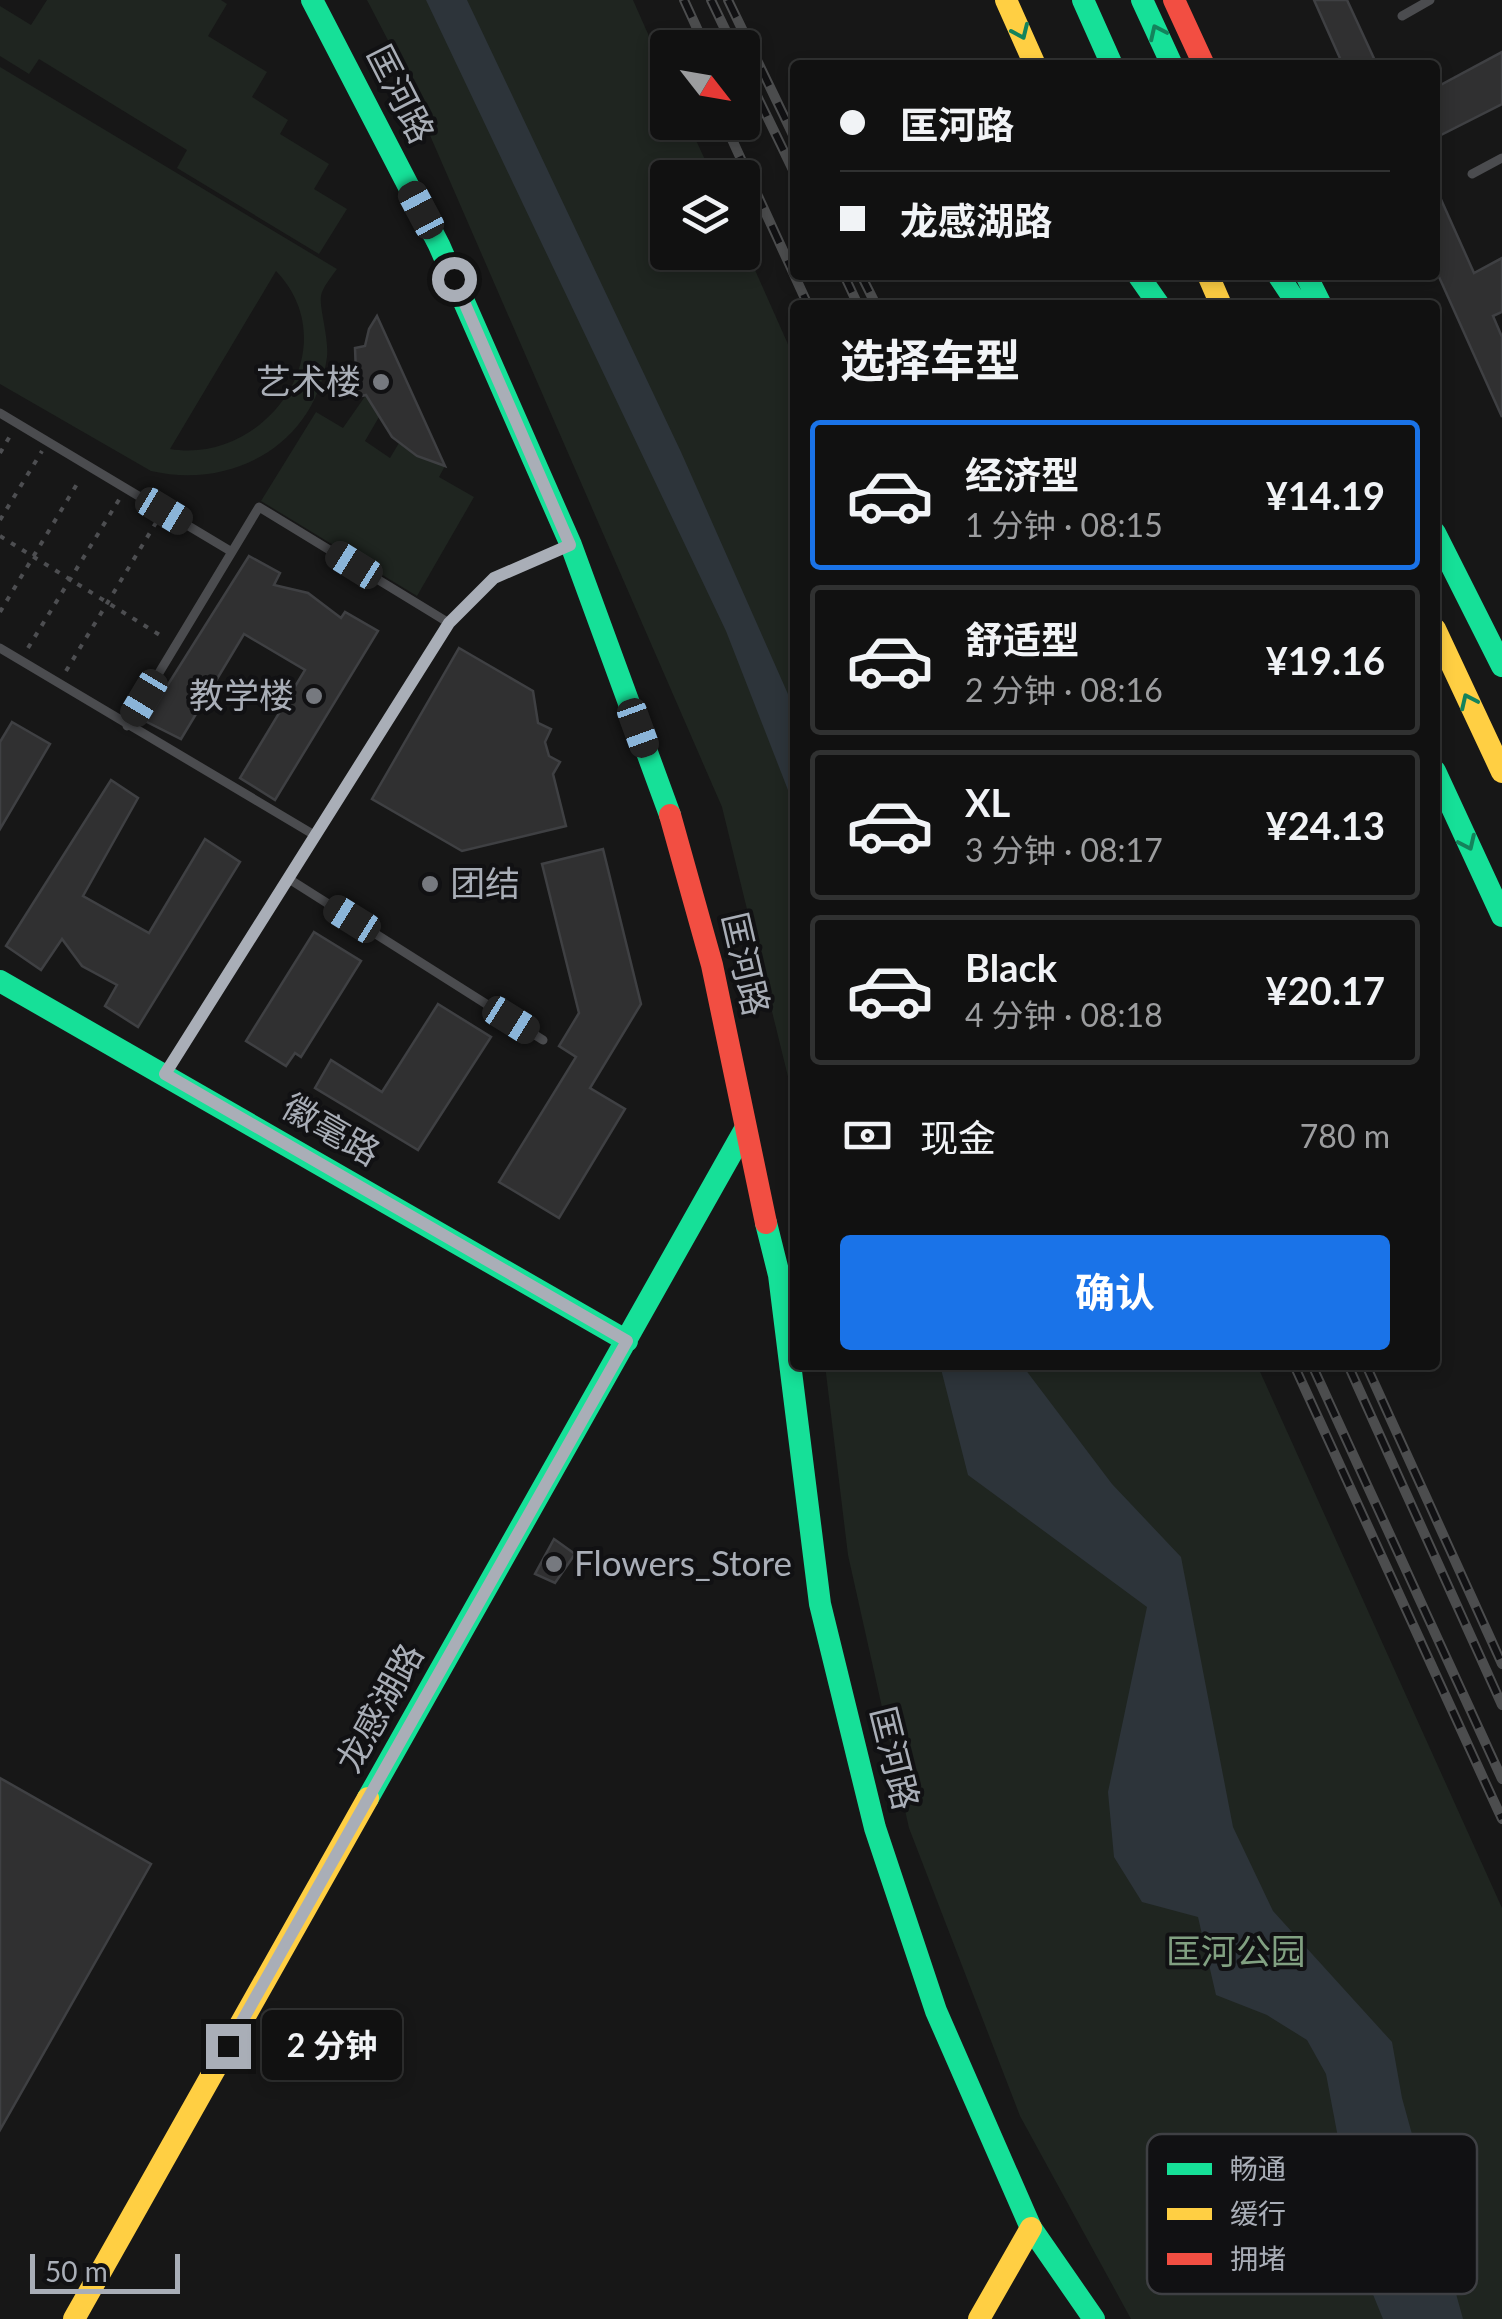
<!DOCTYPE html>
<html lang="zh">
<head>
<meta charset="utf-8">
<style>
	:root { --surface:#111; --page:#1a1a1a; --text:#f1f3f6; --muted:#9c9d9f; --line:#303131; --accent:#1a73e8 }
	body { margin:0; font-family:Lato,"Noto Sans SC",sans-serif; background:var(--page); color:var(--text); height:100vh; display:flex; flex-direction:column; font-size:38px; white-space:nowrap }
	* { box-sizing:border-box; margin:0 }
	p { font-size:32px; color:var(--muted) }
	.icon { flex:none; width:55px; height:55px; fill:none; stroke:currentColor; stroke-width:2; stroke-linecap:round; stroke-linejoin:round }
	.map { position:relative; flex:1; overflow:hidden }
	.sheet { position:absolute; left:790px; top:300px; width:650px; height:1070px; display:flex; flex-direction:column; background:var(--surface); border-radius:10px; box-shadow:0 5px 15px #0003,0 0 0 2px var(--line) }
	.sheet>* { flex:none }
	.hud { position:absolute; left:790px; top:60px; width:650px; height:220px; border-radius:10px; box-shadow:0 5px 15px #0003,0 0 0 2px var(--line); display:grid; align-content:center; height:220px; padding:0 50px; background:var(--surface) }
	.needle { width:65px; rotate:121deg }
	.tools { position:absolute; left:650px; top:30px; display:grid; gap:20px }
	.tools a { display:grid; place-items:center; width:110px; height:110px; border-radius:10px; background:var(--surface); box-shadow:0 5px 15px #0003,0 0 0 2px var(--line); font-size:50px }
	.scale { position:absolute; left:30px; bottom:25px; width:150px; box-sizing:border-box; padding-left:10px; border:5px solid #a9aeb7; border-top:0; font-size:28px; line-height:35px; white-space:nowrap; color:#a9aeb7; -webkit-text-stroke:8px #111113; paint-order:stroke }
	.end { position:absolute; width:45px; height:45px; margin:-22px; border:12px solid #a9aeb7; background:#111; box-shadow:0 0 0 5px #111 }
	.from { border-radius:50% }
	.bubble { position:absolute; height:70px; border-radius:10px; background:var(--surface); box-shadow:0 5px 15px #0003,0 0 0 2px var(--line); font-size:32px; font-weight:700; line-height:70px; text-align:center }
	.car { position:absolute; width:30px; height:60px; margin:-30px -15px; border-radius:12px; box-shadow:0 0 8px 2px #0007; background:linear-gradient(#222 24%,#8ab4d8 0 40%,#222 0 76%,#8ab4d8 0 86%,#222 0) }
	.hud b { display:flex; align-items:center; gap:35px; height:95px; font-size:38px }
	.hud b+b { border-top:2px solid var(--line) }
	.hud i { width:25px; height:25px; background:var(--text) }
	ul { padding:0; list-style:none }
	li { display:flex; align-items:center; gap:30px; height:150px; margin:0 20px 15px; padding:0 30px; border:5px solid var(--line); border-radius:10px }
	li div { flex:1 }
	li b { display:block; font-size:38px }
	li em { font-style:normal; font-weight:700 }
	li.selected { border-color:var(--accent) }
	li>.icon { width:90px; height:90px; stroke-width:1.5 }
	h2 { padding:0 50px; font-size:45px; line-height:120px }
	.pay { display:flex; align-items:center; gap:25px; height:110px; padding:0 50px; font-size:38px }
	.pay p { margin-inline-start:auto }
	.button { display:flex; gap:20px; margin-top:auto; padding:20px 50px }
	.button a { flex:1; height:115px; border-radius:10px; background:var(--accent); color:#fff; font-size:40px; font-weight:700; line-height:115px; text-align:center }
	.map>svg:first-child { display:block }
	.green { fill:#1f2520; fill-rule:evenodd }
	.water { fill:#2d343a }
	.building { fill:#303031; stroke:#3f4043; stroke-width:2.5 }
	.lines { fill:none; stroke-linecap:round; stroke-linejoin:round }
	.path { stroke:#4d4e51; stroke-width:4; stroke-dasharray:5 8; stroke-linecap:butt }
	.lane { stroke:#4b4c4f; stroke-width:9 }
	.fast { stroke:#16e098; stroke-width:22 }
	.slow { stroke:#ffcf43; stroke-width:22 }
	.jam { stroke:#f24e42; stroke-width:22 }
	.rail-casing { stroke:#4c4d4e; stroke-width:10 }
	.rail { stroke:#111113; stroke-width:6; stroke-dasharray:19; stroke-linecap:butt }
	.oneway { stroke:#14835c }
	.route { stroke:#a9aeb7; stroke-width:12 }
	.poi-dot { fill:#76797f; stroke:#111113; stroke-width:4 }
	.labels { text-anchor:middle; stroke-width:8; stroke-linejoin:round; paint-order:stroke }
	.street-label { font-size:35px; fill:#a9aeb7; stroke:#111113 }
	.poi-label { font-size:35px; fill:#a9aeb7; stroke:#111113; text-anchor:end }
	.park-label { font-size:35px; fill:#81a081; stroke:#111113 }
	.key { fill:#111113; stroke:#3f4044; stroke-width:2.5 }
	.key-label { font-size:28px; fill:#a9aeb7 }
</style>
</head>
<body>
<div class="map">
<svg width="1502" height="2319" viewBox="0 0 1502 2319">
	<rect width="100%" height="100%" fill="#171717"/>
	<path class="green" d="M47,0H221L227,4L208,36L267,72L252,97L288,120L280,134L329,164L314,189L347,209L319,254L177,168L187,150L39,59L29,74L0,56V6L31,25Z
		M367,0H633L667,77L668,122L688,123L713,177L668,178V252H742L743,243L795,360V1120L791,1089L722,807L392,48Z
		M0,67L337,269C332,276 322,288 321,296C319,308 329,337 327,357C315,444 233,490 151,471L0,384ZM276,271C349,347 267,465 170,449Z
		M366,395L379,417L365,441L390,458L399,443L417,456L445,466L439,477L474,497L417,596L261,501L316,412L343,428Z
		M825,1365H1257L1502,1908V2319H1131L1020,2116L909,1828L848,1555Z"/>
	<path class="water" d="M426,0H467L681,452L795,710V808L726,631Z
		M940,1365H1022L1112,1484L1181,1557L1233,1827L1273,1911L1392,2042L1402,2098L1463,2319H1383L1363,2270L1326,2074L1307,2040L1267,2015L1216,1995L1198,1917L1142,1902L1114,1857L1108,1792L1147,1607L968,1475Z"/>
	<path class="building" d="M1314,0H1347L1377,65H1343Z
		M1502,52V104L1435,138V88Z
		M1435,186L1474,273L1502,258V312L1493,316L1502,337V417L1435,268Z
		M377,316L445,466L417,456L392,437L366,395L357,397L355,348L365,346L369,329Z
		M249,556L280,573L274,585L308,593L341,618L345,612L378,631L275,800L240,778L305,670L244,634L181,739L145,721Z
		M459,648L533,691L538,723L551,729L545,742L549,756L560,762L553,774L566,826L462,851L372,799Z
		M12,722L50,744L0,829V742Z
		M111,780L138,798L83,896L149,933L205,839L240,862L138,1027L105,1006L117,985L82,966L62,939L41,970L6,946Z
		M603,849L641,1004L590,1088L625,1109L559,1218L499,1182L576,1057L559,1046L579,1013L542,864Z
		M314,932L361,961L301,1057L295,1053L286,1066L246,1041Z
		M438,1004L491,1037L418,1150L315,1088L331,1060L382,1092Z
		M554,1539L575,1554L555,1583L535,1574Z
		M0,1778L151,1864L0,2130Z"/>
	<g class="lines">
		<path class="path" d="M0,453L10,436
			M0,520L42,451
			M0,536L163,637
			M0,612L80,479
			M28,648L120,498
			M66,671L157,521"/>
		<path class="lane" d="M1402,16L1430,0
			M1472,174L1502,158
			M0,413L232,552
			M0,648L316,836
			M127,726L259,507L449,623
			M289,879L543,1040
			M167,1072L449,623L493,578L568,547"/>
		<path class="fast" d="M312,0L439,245L571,545L670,815
			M1083,0L1112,65
			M1142,0L1172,65
			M1138,275L1159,305
			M1278,275L1298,305
			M1306,275L1321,305
			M1435,533L1502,666
			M1435,771L1502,916
			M0,981L627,1341
			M766,1223L779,1275L820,1604L875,1828L936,2011L1031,2228L1094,2319
			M368,1798L744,1131"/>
		<path class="slow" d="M1006,0L1035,65
			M1208,275L1221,305
			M1435,629L1502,772
			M74,2319L368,1798
			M979,2319L1031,2228"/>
		<path class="jam" d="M1174,0L1204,65
			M670,815L712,965L766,1223"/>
		<g class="rail-casing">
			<path id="rail" d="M684,0L706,48
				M711,0L734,48
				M728,0L795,139
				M742,65L795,174
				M724,122L808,305
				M844,275L858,305
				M861,275L876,305
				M1294,1365L1502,1819
				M1312,1365L1502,1779
				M1348,1365L1502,1705
				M1366,1365L1502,1664"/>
		</g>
		<use href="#rail" class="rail"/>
	</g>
	<defs><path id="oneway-chevron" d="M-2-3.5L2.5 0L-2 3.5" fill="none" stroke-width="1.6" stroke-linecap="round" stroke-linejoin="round" transform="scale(2.5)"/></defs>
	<g class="oneway">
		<use href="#oneway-chevron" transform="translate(1021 32) rotate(66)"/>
		<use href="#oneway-chevron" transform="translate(1157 32) rotate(-115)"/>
		<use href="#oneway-chevron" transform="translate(1468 701) rotate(-115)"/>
		<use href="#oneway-chevron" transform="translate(1468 843) rotate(65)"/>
	</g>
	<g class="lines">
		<path class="route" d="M228,2046L627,1341L165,1074L449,623L494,578L570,545L454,279"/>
	</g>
	<g class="poi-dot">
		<circle cx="381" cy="382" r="10"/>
		<circle cx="314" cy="696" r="10"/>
		<circle cx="430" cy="884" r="10"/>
		<circle cx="554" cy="1564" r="10"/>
	</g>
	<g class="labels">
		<g class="street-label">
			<text transform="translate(400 94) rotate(63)" y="12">匡河路</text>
			<text transform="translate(745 964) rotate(77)" y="12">匡河路</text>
			<text transform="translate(331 1130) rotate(30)" y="12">徽毫路</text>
			<text transform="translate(380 1708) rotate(-61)" y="12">龙感湖路</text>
			<text transform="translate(894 1758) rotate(76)" y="12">匡河路</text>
		</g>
		<g class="poi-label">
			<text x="361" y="394">艺术楼</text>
			<text x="294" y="708">教学楼</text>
			<text x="450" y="896" text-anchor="start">团结</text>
			<text x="574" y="1576" text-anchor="start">Flowers_Store</text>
		</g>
		<g class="park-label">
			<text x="1236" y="1964">匡河公园</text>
		</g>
	</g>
	<rect x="1147" y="2134" width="330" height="160" rx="15" class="key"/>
	<rect x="1167" y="2163" width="45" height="12" fill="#16e098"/>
	<rect x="1167" y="2208" width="45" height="12" fill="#ffcf43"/>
	<rect x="1167" y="2253" width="45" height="12" fill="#f24e42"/>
	<g class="key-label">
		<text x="1230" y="2179">畅通</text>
		<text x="1230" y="2224">缓行</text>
		<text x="1230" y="2269">拥堵</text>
	</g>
</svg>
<div class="tools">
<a><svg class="needle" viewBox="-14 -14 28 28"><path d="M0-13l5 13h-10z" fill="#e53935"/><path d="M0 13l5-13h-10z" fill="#9c9d9f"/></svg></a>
<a><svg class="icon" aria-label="layers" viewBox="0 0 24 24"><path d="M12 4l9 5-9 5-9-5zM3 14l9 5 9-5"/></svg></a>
</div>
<div class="scale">50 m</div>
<i class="end from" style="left:454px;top:279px"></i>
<i class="end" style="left:228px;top:2046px"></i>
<div class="bubble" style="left:262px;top:2010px;width:140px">2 分钟</div>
<i class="car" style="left:421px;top:210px;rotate:332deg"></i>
<i class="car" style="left:164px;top:511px;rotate:121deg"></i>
<i class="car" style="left:354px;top:565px;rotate:302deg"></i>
<i class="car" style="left:144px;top:698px;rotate:211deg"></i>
<i class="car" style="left:638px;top:728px;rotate:160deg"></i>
<i class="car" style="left:352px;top:919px;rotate:302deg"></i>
<i class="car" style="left:511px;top:1020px;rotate:122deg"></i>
<div class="hud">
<b><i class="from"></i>匡河路</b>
<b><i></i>龙感湖路</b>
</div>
<section class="sheet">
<h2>选择车型</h2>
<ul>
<li class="selected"><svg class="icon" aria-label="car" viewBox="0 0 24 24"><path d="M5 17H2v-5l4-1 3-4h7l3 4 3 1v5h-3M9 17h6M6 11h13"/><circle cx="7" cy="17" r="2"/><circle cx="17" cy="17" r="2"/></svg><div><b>经济型</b><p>1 分钟 · 08:15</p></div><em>¥14.19</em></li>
<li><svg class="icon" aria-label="car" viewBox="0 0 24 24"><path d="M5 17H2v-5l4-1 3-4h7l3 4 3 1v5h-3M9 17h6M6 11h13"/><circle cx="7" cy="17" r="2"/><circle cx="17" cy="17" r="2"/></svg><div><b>舒适型</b><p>2 分钟 · 08:16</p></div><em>¥19.16</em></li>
<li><svg class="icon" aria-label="car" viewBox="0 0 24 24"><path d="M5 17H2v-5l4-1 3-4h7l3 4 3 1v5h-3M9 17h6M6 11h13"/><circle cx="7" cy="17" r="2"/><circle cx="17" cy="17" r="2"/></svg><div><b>XL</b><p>3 分钟 · 08:17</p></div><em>¥24.13</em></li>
<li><svg class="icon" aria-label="car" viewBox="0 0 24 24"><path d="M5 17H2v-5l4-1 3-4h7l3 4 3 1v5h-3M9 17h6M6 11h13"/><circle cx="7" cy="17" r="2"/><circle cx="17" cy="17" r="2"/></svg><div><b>Black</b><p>4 分钟 · 08:18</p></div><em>¥20.17</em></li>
</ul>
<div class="pay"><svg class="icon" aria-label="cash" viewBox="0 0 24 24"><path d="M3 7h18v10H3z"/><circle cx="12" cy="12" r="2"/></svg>现金<p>780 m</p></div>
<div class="button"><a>确认</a></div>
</section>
</div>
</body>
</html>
